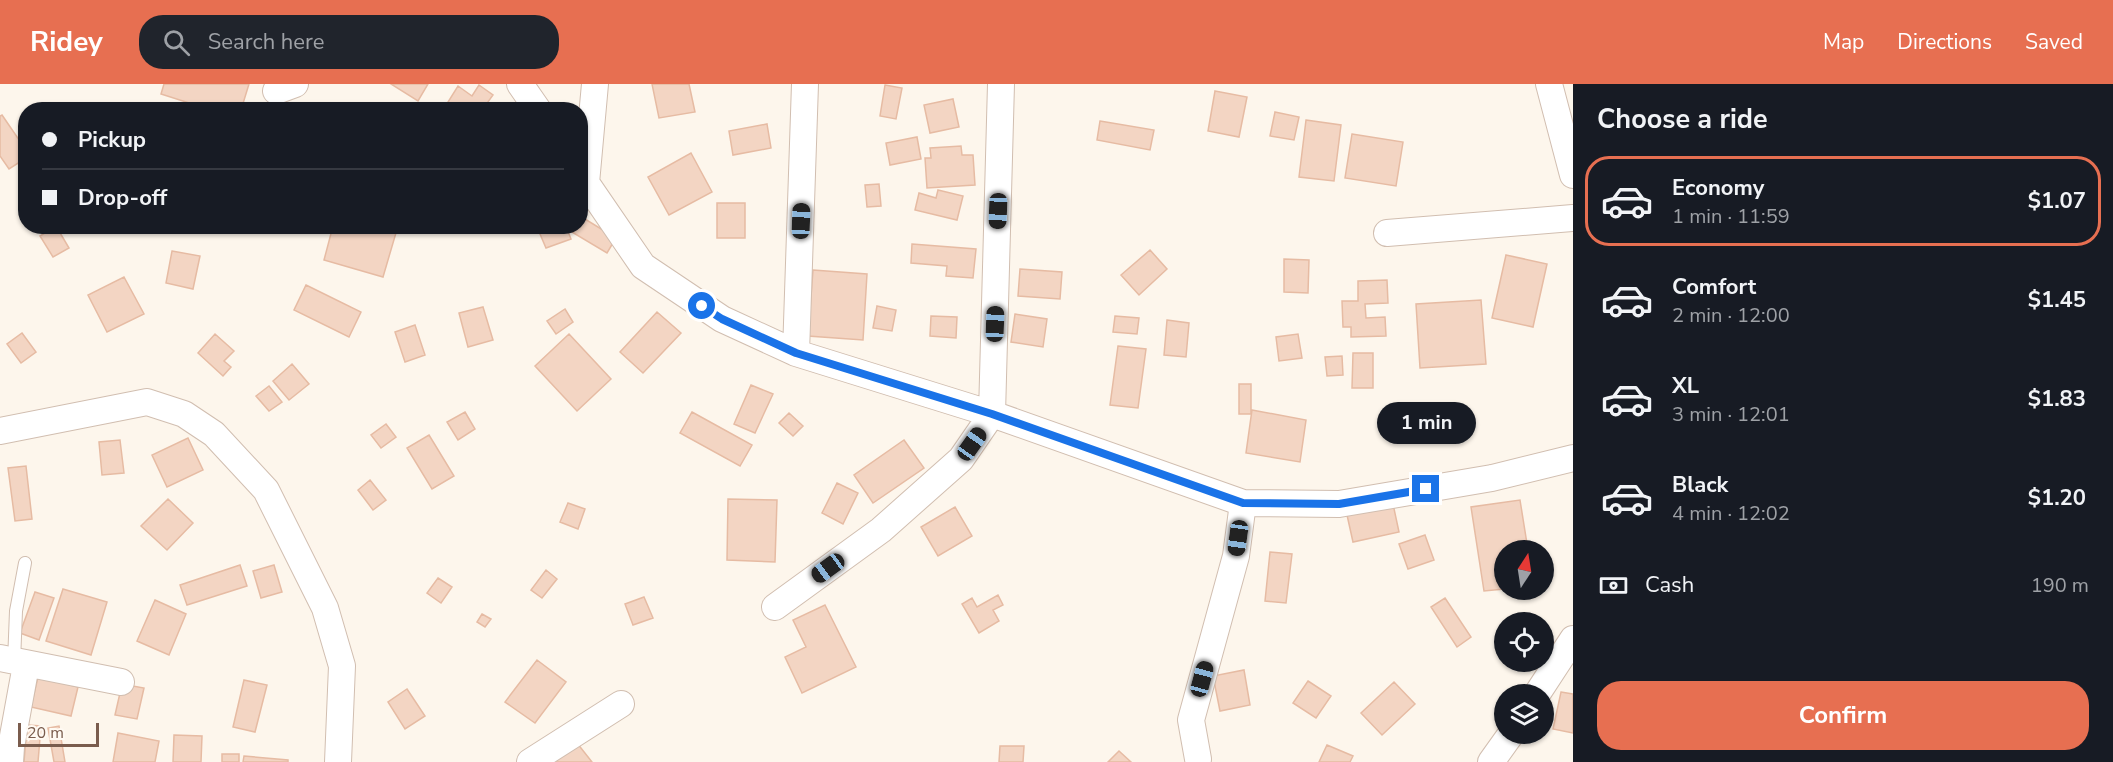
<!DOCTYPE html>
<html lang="en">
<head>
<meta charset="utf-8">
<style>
	:root { --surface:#171b24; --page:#20242c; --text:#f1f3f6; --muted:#9ea1a6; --line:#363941; --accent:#e76f51 }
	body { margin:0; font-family:"Nunito Sans",sans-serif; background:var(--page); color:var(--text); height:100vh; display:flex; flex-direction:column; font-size:22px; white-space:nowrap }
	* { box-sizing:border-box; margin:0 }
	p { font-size:20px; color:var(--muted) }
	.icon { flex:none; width:33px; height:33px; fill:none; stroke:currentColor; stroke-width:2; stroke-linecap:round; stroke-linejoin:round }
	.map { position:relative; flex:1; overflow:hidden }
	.sheet { display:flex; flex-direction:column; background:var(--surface); width:540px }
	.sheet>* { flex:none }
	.top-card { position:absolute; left:18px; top:18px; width:570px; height:132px; border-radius:24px; box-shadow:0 2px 4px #0004; display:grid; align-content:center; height:132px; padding:0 24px; background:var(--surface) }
	.needle { width:39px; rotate:12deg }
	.controls { position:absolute; left:1494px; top:456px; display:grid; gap:12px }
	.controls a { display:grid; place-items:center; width:60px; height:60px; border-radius:50%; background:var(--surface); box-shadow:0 2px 4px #0004; font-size:30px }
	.scale { position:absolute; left:18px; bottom:15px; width:81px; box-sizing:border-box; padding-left:6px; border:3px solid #7a5c4d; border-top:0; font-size:16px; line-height:21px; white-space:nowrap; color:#7a5c4d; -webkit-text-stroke:4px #fffaf3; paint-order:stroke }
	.end { position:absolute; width:27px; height:27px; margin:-14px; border:8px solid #1a73e8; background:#fff; box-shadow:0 0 0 3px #fff }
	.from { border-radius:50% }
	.bubble { position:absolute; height:42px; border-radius:21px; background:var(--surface); box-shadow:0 2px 4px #0004; font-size:20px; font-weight:700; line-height:42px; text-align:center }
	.car { position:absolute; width:18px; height:36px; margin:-18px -9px; border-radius:8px; box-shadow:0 0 4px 2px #0007; background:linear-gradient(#222 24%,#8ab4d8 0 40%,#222 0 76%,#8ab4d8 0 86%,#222 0) }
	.top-card b { display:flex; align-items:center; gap:21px; height:57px; font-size:22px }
	.top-card b+b { border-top:2px solid var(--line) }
	.top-card i { width:15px; height:15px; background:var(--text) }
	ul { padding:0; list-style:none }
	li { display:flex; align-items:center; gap:18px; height:90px; margin:0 12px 9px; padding:0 12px; border:3px solid transparent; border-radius:24px }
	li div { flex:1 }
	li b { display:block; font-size:22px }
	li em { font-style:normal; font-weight:700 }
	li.active { border-color:var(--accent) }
	li>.icon { width:54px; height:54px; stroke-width:1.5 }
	h2 { padding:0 24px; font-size:27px; line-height:72px }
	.pay { display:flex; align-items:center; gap:15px; height:66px; padding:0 24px; font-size:22px }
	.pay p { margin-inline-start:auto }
	.primary-button { display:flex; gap:12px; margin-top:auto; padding:12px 24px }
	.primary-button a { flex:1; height:69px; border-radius:24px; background:var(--accent); color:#fff; font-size:24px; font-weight:700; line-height:69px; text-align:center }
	header { display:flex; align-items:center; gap:36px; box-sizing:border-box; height:84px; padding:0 30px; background:var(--accent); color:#fff }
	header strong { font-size:28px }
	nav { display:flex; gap:33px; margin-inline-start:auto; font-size:21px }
	.search { width:420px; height:54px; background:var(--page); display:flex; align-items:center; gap:15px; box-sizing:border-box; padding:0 21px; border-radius:24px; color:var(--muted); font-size:22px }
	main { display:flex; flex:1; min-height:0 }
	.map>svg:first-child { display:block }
	.building { fill:#f3d5c3; stroke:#e6bba3; stroke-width:1.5 }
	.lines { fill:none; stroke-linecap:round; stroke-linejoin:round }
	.lane-casing { stroke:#d1beb0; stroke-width:14 }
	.street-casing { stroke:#d1beb0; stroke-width:28 }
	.lane { stroke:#fff; stroke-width:12 }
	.street { stroke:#fff; stroke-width:26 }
	.route { stroke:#1a73e8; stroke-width:8 }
</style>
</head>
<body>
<header>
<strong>Ridey</strong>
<div class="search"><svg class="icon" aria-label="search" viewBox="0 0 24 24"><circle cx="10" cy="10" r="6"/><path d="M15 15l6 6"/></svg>Search here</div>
<nav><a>Map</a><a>Directions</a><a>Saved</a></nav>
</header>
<main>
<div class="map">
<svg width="1573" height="678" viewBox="0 0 1573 678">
	<rect width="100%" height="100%" fill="#fdf6ec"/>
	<path class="building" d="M164,0H249L241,26H211L161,10Z
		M391,0H428L418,17Z
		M652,0H689L695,28L659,34Z
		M479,1L493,11L485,22L490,26H443L458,2L472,12Z
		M885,1L902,4L896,35L880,32Z
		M1215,7L1247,13L1239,53L1208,47Z
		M953,15L959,43L930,49L924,21Z
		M1275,28L1299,33L1294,56L1270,52Z
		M2,31L26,66V74L9,85L0,72V32Z
		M1306,36L1341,41L1334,97L1299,93Z
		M1100,37L1154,46L1150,66L1097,56Z
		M767,40L771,64L733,71L729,47Z
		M1352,50L1403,58L1396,102L1345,94Z
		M917,53L921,75L890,81L886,59Z
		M961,62L962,71H973L975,101L927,104L925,74H931L930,64Z
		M691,69L712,108L669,131L648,93Z
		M879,100L881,122L867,123L865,101Z
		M938,106L963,112L957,136L915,126L919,109L936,114Z
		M717,119H745V154H717Z
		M580,132L616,154L607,169L567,145L571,155L546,164L537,143L580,142Z
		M56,142L69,164L53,173L40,152Z
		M333,142H398L383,193L324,176Z
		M912,160L976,165L973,194L946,192L947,182L911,179Z
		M1150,166L1167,185L1139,211L1121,191Z
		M172,167L200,172L193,205L166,199Z
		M1506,171L1547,180L1533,243L1492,234Z
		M1284,175L1309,176L1308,209L1284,208Z
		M1020,185L1062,188L1060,215L1018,212Z
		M813,186L867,190L863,256L808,252Z
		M124,193L144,230L107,248L88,211Z
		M1387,196L1388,219L1365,220L1366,234L1385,233L1386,252L1351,253V243H1343L1342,217H1358V197Z
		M306,201L361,228L349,253L294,226Z
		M1481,216L1486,280L1420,284L1416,220Z
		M877,222L896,226L892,247L873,244Z
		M483,223L493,256L468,263L459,229Z
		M565,225L573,238L556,250L547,237Z
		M657,228L681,249L643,289L620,268Z
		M1015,230L1047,235L1043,263L1011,258Z
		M931,232L957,233L956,254L930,252Z
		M1115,232L1139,234L1137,250L1113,248Z
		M1167,236L1189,239L1186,273L1164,271Z
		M415,241L425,271L405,278L395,248Z
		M22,249L36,268L21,279L7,260Z
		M215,250L234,267L224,277L231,283L223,292L198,269Z
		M569,250L611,295L577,327L535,282Z
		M1298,250L1302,274L1279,277L1276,253Z
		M1118,262L1146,265L1138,324L1110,321Z
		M1353,269H1373V304H1352Z
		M1342,272L1343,291L1327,292L1325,273Z
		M292,280L309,300L289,316L273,297Z
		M1239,300H1251V330H1239Z
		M751,301L773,310L755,349L734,340Z
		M269,302L282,318L269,327L256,312Z
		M1252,326L1306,336L1300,378L1246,369Z
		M465,328L475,345L458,356L447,338Z
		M692,328L752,361L740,382L680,349Z
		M789,329L803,342L793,352L779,339Z
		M386,340L396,353L381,364L371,351Z
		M429,351L454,392L432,405L407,364Z
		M188,354L203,386L167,403L152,371Z
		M120,356L124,389L102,391L99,358Z
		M904,356L924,384L873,419L854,391Z
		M26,382L32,435L15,437L8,384Z
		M370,396L386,416L373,426L358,406Z
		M837,399L858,409L843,440L822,429Z
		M168,415L193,439L167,466L141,442Z
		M728,415L777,416L775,478L727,476Z
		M1520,416L1528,466H1504V505L1484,507L1471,423Z
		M568,419L585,425L578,445L560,438Z
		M1393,420L1399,448L1353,458L1347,431Z
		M955,423L972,452L938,472L921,443Z
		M1425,451L1434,476L1408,485L1399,460Z
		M1270,468L1292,470L1286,519L1265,517Z
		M240,481L247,502L187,521L180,501Z
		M274,481L282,508L261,514L253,487Z
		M546,486L557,495L542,514L531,506Z
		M438,494L452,503L441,519L427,509Z
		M63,505L107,518L91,571L46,557Z
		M35,508L54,514L39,556L20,549Z
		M998,511L1003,521L993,526L999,537L979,549L962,520L972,514L977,523Z
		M644,513L653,534L633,541L625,520Z
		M1445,514L1471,553L1457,563L1431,523Z
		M155,516L186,530L169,571L137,557Z
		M825,521L856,583L802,609L785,573L806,563L793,536Z
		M482,530L491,535L485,543L477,538Z
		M537,576L566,598L535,639L505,618Z
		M1244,586L1250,621L1220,627L1213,592Z
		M38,593L78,603L71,632L31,623Z
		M244,596L267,601L255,648L233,643Z
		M1308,597L1331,612L1316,634L1293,619Z
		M1394,598L1415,620L1382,651L1361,629Z
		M122,600L144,604L137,635L115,631Z
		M407,605L425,632L405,645L388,618Z
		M1561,608L1573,610V649L1553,645Z
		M27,641L41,642L38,678H24Z
		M59,642L65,678H54L48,644Z
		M118,649L159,657L155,678H113Z
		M174,651L202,652L201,678H173Z
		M577,659L592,678H553Z
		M1327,661L1353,672L1350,678H1319Z
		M1000,662H1024L1023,678H999Z
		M1119,667L1131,678H1108Z
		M222,670H239V678H222Z
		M244,672L288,676V678H243Z"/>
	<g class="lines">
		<g class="lane-casing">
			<path id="lane" d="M14,578L16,527L25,479"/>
		</g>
		<g class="street-casing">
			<path id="street" d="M520,0L538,26
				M1549,0L1573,91
				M276,7L295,0
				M580,90L643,182L722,235L796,269L992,330L1243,419L1339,420L1492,394L1573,374
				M586,99L595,0
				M1387,149L1573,134
				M796,269L805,0
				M0,347L147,318L184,330L214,350L266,406L325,524L342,582L338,678
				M775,523L881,446L961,375L992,330L1001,0
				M0,574L121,598
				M1537,610L1573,555
				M1198,675L1191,636L1236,472L1243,419
				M10,678L11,663L26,581
				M530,678L621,620
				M1491,678L1511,650"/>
		</g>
		<use href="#lane" class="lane"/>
		<use href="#street" class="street"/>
	</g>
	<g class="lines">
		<path class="route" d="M702,222L722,235L796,269L992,330L1243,419L1339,420L1426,405"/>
	</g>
</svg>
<div class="controls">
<a><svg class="needle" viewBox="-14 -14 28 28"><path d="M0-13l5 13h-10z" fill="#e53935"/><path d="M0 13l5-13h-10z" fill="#9ea1a6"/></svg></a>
<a><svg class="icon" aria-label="locate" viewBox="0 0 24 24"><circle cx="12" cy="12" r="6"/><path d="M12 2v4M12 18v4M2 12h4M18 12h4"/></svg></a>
<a><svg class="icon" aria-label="layers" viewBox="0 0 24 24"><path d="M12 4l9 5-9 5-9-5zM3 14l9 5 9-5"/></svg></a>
</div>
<div class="scale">20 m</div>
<i class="end from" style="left:702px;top:222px"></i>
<i class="end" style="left:1426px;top:405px"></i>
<div class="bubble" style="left:1377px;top:318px;width:99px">1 min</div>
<i class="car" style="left:998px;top:127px;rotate:182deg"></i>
<i class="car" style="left:801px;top:137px;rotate:2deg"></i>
<i class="car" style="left:995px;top:240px;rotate:2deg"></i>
<i class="car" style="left:972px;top:360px;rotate:35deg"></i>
<i class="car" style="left:1238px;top:454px;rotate:188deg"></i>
<i class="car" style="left:828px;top:484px;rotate:234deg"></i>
<i class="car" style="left:1202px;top:595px;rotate:15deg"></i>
<div class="top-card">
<b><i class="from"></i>Pickup</b>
<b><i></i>Drop-off</b>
</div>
</div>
<section class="sheet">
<h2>Choose a ride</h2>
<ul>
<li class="active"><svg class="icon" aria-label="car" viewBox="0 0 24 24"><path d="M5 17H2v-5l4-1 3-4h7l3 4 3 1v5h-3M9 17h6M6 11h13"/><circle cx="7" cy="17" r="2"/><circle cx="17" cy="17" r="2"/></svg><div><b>Economy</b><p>1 min · 11:59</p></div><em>$1.07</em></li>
<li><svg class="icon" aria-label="car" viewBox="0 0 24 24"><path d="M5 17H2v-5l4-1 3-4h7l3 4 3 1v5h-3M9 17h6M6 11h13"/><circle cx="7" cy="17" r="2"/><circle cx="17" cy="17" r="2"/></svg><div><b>Comfort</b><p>2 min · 12:00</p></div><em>$1.45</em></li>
<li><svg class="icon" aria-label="car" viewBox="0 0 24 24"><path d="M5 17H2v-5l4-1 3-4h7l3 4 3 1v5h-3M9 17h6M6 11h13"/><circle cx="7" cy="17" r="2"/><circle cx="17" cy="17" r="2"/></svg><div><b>XL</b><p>3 min · 12:01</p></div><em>$1.83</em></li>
<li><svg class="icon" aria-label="car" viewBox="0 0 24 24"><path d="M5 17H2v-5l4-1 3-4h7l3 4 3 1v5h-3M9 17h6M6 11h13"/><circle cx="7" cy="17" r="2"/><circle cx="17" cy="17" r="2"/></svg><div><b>Black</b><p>4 min · 12:02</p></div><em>$1.20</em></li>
</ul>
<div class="pay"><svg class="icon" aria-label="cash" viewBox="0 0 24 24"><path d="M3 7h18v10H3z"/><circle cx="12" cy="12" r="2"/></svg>Cash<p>190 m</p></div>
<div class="primary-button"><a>Confirm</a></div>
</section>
</main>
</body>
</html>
